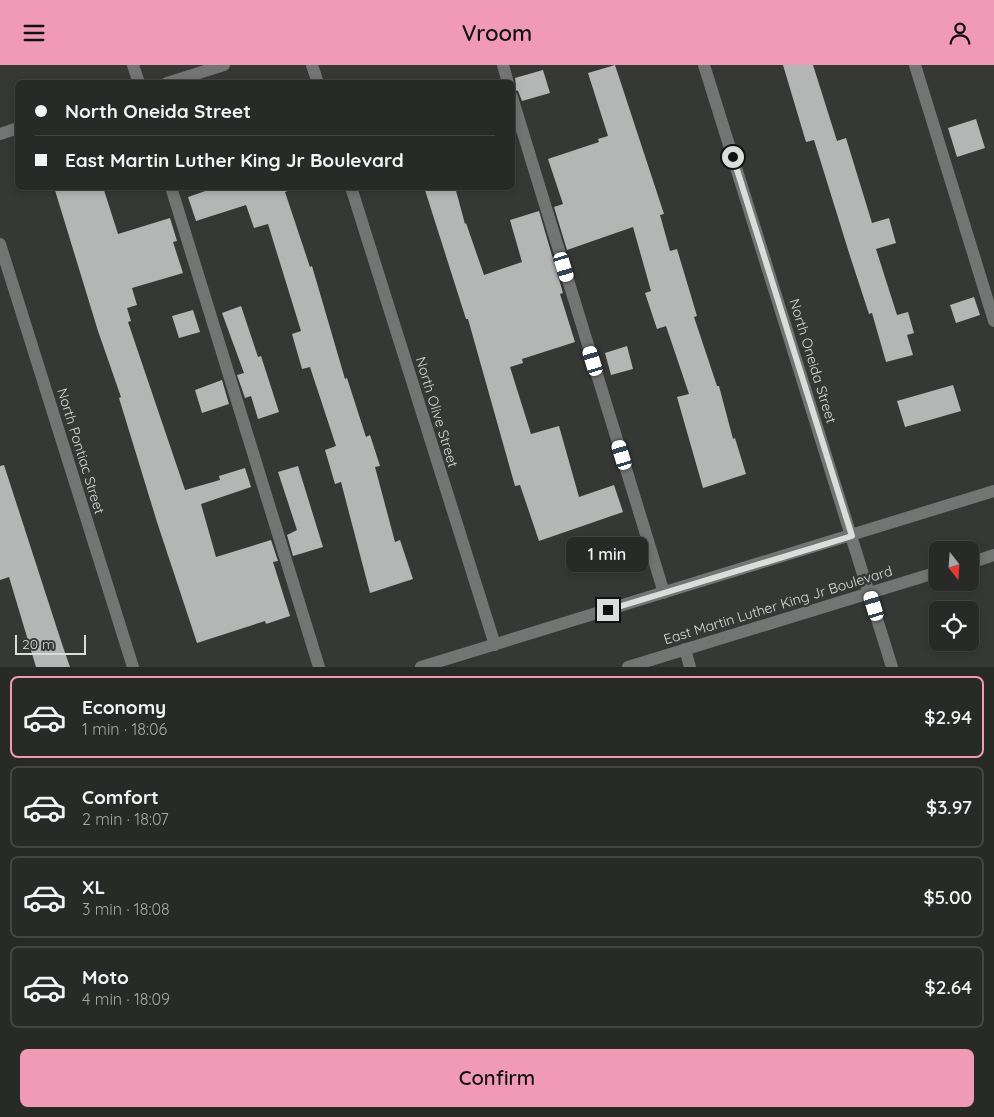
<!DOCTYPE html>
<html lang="en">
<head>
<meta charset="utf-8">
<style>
	:root { --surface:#282a28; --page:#343634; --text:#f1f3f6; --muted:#a5a7a8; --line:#444645; --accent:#f09ab7 }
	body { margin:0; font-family:Quicksand,sans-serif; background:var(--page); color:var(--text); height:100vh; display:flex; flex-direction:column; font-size:19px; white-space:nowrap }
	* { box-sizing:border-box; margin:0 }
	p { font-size:16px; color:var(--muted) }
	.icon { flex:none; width:28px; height:28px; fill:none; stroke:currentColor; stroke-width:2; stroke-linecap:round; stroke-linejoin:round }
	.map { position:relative; height:602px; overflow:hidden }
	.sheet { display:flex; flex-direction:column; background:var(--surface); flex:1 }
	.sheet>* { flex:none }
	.banner { position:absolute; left:15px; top:15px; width:500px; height:110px; border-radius:8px; box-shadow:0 2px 8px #0003,0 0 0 1px var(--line); display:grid; align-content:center; height:110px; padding:0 20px; background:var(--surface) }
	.needle { width:32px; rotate:163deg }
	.controls { position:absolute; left:929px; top:476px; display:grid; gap:10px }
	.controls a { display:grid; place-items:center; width:50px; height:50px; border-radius:8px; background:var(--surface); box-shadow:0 2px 8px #0003,0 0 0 1px var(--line); font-size:25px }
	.scale { position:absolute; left:15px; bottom:12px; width:71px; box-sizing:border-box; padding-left:5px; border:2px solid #dbdddc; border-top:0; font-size:14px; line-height:18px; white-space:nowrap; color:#dbdddc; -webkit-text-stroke:4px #363836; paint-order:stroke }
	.end { position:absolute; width:22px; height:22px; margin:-11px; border:6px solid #dbdddc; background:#111; box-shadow:0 0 0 2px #111 }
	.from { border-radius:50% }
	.bubble { position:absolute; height:35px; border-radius:8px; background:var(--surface); box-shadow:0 2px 8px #0003,0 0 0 1px var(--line); font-size:16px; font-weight:600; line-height:35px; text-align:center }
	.car { position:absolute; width:15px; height:30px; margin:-15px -8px; border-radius:6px; box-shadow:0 0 4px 1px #0007; background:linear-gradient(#fff 24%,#345 0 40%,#fff 0 76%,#345 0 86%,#fff 0) }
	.banner b { display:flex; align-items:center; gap:18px; height:48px; font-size:19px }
	.banner b+b { border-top:1px solid var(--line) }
	.banner i { width:12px; height:12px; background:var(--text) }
	ul { padding:9px 0 0; list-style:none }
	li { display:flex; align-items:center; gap:15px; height:82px; margin:0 10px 8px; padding:0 10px; border:2px solid var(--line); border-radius:8px }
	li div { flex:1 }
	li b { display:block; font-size:19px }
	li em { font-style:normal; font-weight:600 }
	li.current { border-color:var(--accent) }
	li>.icon { width:45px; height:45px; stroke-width:1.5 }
	.cta { display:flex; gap:10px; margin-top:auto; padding:10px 20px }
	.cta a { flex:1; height:58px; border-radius:8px; background:var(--accent); color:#111; font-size:20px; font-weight:600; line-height:58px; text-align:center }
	header { display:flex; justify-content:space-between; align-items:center; height:65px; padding:0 20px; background:var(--accent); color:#111; font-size:22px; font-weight:600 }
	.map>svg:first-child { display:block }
	.building { fill:#b3b6b4 }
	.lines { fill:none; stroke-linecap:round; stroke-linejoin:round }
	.service { stroke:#727573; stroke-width:12 }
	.minor { stroke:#727573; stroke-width:12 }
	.tertiary { stroke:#727573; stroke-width:12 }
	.secondary { stroke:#727573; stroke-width:12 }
	.route { stroke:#dbdddc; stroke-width:6 }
	.labels { text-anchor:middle; stroke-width:5; stroke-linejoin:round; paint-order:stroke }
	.street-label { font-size:14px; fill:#dbdddc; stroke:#363836 }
</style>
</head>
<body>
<header><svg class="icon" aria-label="menu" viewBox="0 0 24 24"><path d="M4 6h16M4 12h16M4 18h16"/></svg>Vroom<svg class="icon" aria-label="person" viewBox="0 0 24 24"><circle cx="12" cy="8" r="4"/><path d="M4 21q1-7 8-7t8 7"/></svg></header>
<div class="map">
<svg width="994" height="602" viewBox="0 0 994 602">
	<rect width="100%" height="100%" fill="#363836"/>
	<path class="building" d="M615,0L664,149L660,150L670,186L677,184L697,251L694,252L717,321H719L733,374L735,373L746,409L703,423L677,332L689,329L666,261L657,264L645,228L651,226L633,162L567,185L554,142L563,139L548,94L599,77L598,74L608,71L588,8Z
		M783,0H813L837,76L846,73L872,158L889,153L896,178L876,184L897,250L908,247L914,268L907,270L913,290L886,297L872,248L869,249L850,191L814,75L806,77Z
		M543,5L550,28L522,36L518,26L513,24L516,20L515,13Z
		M976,54L985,83L957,92L948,63Z
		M54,122H103L118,169L170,153L177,176L173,177L183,208L132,223L137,240L127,243L131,256L128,257L185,425L220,415L219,411L245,403L251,422L201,439L216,492L271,475L278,496L273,497L290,551L266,559L265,556L197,578L157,457L119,333L121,332L98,266Z
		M217,122H287L288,126L285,127L310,202L312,201L345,314L347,313L366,372L370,370L380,401L375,402L395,477L400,475L413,514L370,528L341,417L335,419L325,385L336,381L310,302L302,304L292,269L301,266L268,159L254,163L246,140L196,156L188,132Z
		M424,122H455L465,159L466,158L484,210L522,197L510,155L539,146L563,228L560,229L575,277L522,294L523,298L510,302L531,369L559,361L579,432L614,420L623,447L539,476L520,420L515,421L468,254H466Z
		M974,232L980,250L956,258L950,240Z
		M241,241L258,292L261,291L279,347L258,354L251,331L245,333L237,310L244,308L222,248Z
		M193,245L200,267L179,273L172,251Z
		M627,281L633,304L611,310L605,288Z
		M222,315L229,339L202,348L195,325Z
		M953,320L961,346L905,362L897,336Z
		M4,400L62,579L70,602H36L9,512L0,515V401Z
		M298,401L323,482L293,491L287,470L297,465L278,407Z"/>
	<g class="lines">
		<path class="service" d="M133,0L139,18
			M503,0L508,18
			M915,0L994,256
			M512,32L664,528
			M171,122L319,602
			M685,584L690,602"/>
		<path class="minor" d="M312,0L318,18
			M167,18L224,0
			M0,69L18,63
			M351,122L495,580
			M0,179L133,602"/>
		<path class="tertiary" d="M704,0L892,602"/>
		<path class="secondary" d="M970,498L994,490
			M421,602L994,426
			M628,602L938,507"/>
	</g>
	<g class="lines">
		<path class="route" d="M608,545L852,471L733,92"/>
	</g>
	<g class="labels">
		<g class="street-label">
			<text transform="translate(813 296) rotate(73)" y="5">North Oneida Street</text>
			<text transform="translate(437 347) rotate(73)" y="5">North Olive Street</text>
			<text transform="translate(81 386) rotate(73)" y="5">North Pontiac Street</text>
			<text transform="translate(778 540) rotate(-17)" y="5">East Martin Luther King Jr Boulevard</text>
		</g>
	</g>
</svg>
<div class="controls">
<a><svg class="needle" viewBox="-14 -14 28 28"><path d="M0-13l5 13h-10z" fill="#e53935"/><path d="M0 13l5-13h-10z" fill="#a5a7a8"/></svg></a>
<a><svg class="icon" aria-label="locate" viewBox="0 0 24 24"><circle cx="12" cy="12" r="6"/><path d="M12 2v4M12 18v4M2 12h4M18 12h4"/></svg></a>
</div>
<div class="scale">20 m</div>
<i class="end from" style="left:733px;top:92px"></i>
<i class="end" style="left:608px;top:545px"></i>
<div class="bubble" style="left:566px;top:472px;width:82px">1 min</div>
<i class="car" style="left:564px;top:202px;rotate:163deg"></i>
<i class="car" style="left:593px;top:296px;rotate:343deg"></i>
<i class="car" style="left:622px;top:390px;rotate:343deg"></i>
<i class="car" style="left:874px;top:541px;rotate:343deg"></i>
<div class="banner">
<b><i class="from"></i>North Oneida Street</b>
<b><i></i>East Martin Luther King Jr Boulevard</b>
</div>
</div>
<section class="sheet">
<ul>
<li class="current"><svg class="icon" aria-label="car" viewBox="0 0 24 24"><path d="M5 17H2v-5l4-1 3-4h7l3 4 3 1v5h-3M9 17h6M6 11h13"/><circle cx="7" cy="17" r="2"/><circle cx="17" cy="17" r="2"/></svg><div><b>Economy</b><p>1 min · 18:06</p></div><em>$2.94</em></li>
<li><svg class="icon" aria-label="car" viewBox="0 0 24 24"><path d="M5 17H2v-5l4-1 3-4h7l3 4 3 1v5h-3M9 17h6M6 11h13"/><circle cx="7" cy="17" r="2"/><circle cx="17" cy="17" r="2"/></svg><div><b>Comfort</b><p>2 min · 18:07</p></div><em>$3.97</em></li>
<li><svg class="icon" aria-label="car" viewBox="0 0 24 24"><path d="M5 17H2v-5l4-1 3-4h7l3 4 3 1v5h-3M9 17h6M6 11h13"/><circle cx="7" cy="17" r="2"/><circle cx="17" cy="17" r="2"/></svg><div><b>XL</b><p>3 min · 18:08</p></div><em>$5.00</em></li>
<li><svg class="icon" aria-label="car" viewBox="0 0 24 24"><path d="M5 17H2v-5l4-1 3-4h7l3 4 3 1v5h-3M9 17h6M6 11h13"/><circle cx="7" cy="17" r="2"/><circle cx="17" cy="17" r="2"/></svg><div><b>Moto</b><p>4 min · 18:09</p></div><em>$2.64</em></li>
</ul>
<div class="cta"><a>Confirm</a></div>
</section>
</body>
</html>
